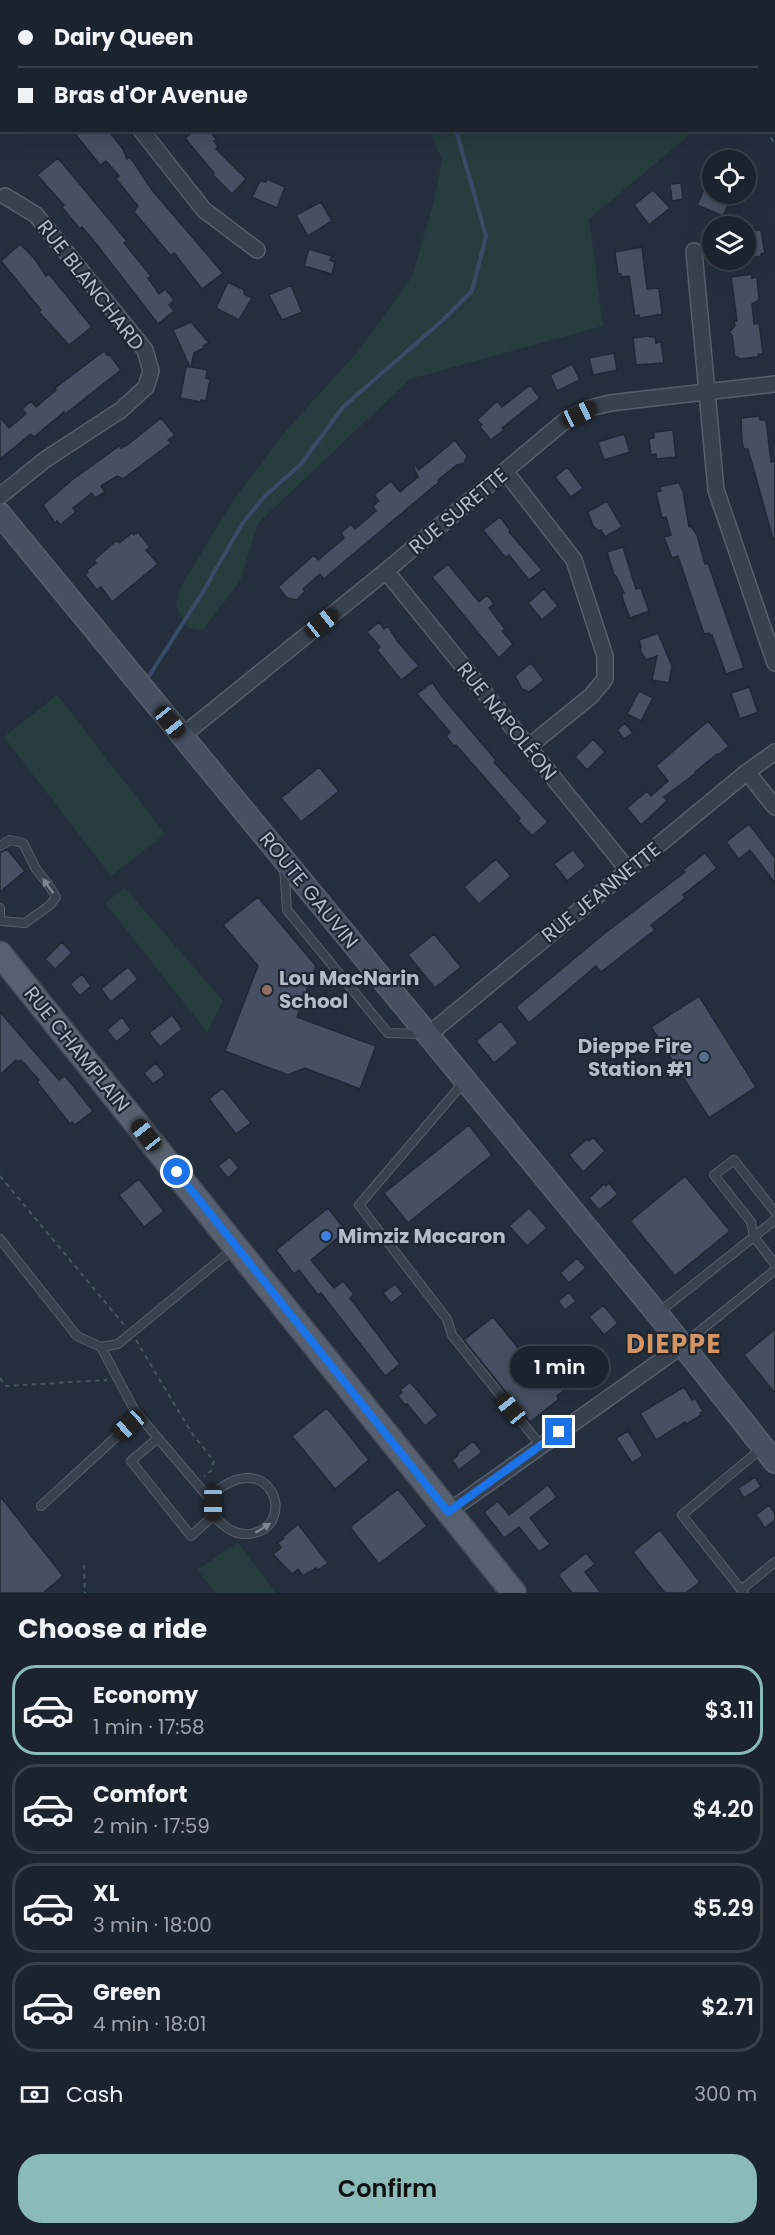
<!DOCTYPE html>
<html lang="en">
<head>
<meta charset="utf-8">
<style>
	:root { --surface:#1b232e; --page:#282f3a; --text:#f1f3f6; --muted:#a0a4aa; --line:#39404a; --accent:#8bbbb9 }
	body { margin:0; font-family:Poppins,sans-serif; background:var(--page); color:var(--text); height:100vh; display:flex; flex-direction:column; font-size:22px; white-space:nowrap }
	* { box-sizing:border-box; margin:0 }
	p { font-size:20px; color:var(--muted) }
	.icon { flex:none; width:33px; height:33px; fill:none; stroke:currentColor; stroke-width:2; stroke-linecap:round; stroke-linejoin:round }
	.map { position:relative; height:1593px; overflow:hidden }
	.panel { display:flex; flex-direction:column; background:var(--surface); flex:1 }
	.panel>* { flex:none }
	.banner { position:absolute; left:0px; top:0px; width:776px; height:132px; box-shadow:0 6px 24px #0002,0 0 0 2px var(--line); display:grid; align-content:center; height:132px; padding:0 18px; background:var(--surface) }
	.fabs { position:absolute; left:702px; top:150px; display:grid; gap:12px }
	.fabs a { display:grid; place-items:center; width:54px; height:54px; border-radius:50%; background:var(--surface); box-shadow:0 6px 24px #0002,0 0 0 2px var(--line); font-size:30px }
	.end { position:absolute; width:27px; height:27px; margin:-14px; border:8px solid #1a73e8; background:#fff; box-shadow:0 0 0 3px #fff }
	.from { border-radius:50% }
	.bubble { position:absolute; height:42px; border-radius:21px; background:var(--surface); box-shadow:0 6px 24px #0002,0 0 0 2px var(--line); font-size:20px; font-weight:600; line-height:42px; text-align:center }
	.car { position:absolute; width:18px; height:36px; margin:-18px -9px; border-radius:8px; box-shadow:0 0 4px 2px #0007; background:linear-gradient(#222 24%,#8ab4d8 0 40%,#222 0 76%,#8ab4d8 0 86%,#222 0) }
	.banner b { display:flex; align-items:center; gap:21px; height:57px; font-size:22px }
	.banner b+b { border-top:2px solid var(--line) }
	.banner i { width:15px; height:15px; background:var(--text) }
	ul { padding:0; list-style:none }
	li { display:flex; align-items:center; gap:18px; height:90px; margin:0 12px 9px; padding:0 6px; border:3px solid var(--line); border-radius:24px }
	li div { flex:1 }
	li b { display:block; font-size:22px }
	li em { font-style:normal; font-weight:600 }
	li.selected { border-color:var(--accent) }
	li>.icon { width:54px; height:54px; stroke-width:1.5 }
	h2 { padding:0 18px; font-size:27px; line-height:72px }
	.pay { display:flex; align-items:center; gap:15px; height:66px; padding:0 18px; font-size:22px }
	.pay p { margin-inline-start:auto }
	.button { display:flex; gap:12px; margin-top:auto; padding:12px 18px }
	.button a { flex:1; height:69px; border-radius:24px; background:var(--accent); color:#111; font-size:24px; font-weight:600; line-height:69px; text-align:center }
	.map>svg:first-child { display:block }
	.green { fill:#263c3f }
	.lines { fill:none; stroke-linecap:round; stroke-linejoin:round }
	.stream { stroke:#394c67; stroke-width:4 }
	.building { fill:#455162; stroke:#1f2835; stroke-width:1.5 }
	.lane-casing { stroke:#565f6c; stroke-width:10 }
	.street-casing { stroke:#565f6c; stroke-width:18 }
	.secondary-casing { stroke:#565f6c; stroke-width:24 }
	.primary-casing { stroke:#414a57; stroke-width:27 }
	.path { stroke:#44595c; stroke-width:2; stroke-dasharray:4.5 4.5; stroke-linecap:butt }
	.lane { stroke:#38414e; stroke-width:8 }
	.street { stroke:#38414e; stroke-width:15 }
	.secondary { stroke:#465061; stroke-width:21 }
	.primary { stroke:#56606e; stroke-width:24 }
	.oneway { fill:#7c8592 }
	.route { stroke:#1a73e8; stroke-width:8 }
	.education-dot { fill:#8d6e63; stroke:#1d2633; stroke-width:2 }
	.service-dot { fill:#5c6f8a; stroke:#1d2633; stroke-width:2 }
	.shop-dot { fill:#3f7fe0; stroke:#1d2633; stroke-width:2 }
	.labels { text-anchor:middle; stroke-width:4.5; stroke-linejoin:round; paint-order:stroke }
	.street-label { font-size:20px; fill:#b4bcc9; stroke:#1d2633 }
	.poi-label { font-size:20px; font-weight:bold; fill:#b4bcc9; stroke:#1d2633; text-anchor:start }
	.district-label { font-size:26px; font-weight:bold; letter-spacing:1.5px; fill:#d59563; stroke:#1d2633 }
</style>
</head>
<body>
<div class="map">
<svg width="775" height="1593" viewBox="0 0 775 1593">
	<rect width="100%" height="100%" fill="#242f3e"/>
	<path class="green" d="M623,0H775V99L774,2L621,1Z
		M430,131H694L589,219L603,326L410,379L258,523L240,581L203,630L188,628L176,606L180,588L233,501L284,433L360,349L412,277L434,201L442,160Z
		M57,695L165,834L111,876L4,737Z
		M125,888L223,1001L207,1032L105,903Z
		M238,1542L276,1593H216L197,1570Z"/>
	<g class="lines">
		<path class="stream" d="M734,2L735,0
			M149,676L201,595L242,524L265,496L301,464L343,407L444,319L472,291L486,236L456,130"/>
	</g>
	<path class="building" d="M72,130H108L123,149L127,159L130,157L152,190L223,273L202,289L174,253L171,256L134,212L138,206L116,179L119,176L106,161L100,165Z
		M195,130H209L217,140L214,141L218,146L216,149L246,179L232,194L213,175L214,173L188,142L185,138Z
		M58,158L127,241L124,243L151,276L148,278L159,294L165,289L174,300L169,305L174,311L158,324L94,241L82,227L80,229L62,207L64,205L37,175Z
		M267,179L285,187L277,208L252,197L260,181L266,182Z
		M681,183L683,199L672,201L670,184Z
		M705,187L712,190V194H729L728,197L731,198L723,216L697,205Z
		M653,190L670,208L649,225L634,205Z
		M321,202L332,221L308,236L296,215Z
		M756,228V230H761L765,253L761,254V256L746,259V230Z
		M20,244L34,258L46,276L49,274L92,327L69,345L39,312L41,310L1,261Z
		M642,247L647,289L659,288L662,314L640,318L639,315L635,316L629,276L621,277V274H618L615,252Z
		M309,249L332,256L330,260L335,262L332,274L304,266Z
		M752,274V278L757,277L759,300L752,304L754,324L759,323L763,354H758V357L739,359L738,357H735L732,335L729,332L735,326L734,321H737L731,277Z
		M228,282L244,290V294L252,298L239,320L216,308Z
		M291,285L302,312L282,320L269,295Z
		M191,322L209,343L203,346L204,348L194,353L191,367L207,370L206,378L210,379L206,401L201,400V402L180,398L186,367H190L173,330Z
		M649,336L650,337H655L656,343L661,342L664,363L636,365L633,338Z
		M104,351L107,355L109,354L121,370L65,414L64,412L34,437L31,434L0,459V417L9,428L26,414L22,409L31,401L36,407L56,390L55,388Z
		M614,353L617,370L593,375L589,358Z
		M572,364L580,380L557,391L550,375Z
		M530,385L540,398L502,428L504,430L491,440L480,427L482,425L477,420L497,401L502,407Z
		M760,416V420H766L771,462L775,461V538L773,539L748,449H744L742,442L741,418Z
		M161,418L175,435L168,440L171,443L123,479L117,476L101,486L105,492L95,498L92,493L73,508L76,512L60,525L57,521L55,523L43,505L72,480L119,446L121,448L127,445Z
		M673,430L676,457L656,459V454L651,455L649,439L654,438V432Z
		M624,434L630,452L604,460L598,442Z
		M455,440L467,456L464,463L457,465L438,480L439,482L433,487L333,571L324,579L320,574L303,589L305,591L297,600L287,598L278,587L314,555L318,560L344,538L341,533L351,524L355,529L376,511L373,506L379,501L374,495L391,481L400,492L418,477L413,466L415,465L419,470Z
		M567,467L583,488L571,497L555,477Z
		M676,483H679L683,491L689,527L691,526L697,535L705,564L708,563L744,668L726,674L712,635H710L709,633L704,634L678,556L672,558L664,537L671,535L666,517L662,518L656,492L661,491L660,487Z
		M607,501L622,527L605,537L601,530L599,531L593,526L588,512Z
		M500,517L510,530L509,532L542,570L529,580L509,555L506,558L483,530Z
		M138,532L150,547L146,550L158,564L112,602L101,587L97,590L85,575L88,572L87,570L96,563L94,560L117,540L119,543L132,533L134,535Z
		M623,547L636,589L641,588L649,611L630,618L623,600L622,593H624L616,576L614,575L607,552Z
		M448,564L479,602L487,595L494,604L489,608L505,629L502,631L513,644L499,658L432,577Z
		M544,589L558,606L542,620L528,603Z
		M379,622L384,629L388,626L398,642L419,666L401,680L377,650L380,647L367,632Z
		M658,633L672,666L669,683L652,680L657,656L646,660L640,650L641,647L639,640Z
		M531,663L544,680L529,692L522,689L515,676Z
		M432,682L444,699L496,760L494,762L548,822L532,836L518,821L520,818L456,745L454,746L449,740L446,736L450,732L417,694Z
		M749,687L758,712L740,719L731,693Z
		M639,691L653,698L641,721L627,714Z
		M708,721L729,746L718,755L717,754L695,772L696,773L664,797L667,801L641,825L627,808L647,791L651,796L668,781L656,766Z
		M625,723L633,733L624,739L617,730Z
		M593,739L605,752L587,770L575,757Z
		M319,767L339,791L301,822L281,798Z
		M749,824L775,858V883L750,850L739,859L726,842Z
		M7,849L25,871L0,892V853Z
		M573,850L586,866L567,881L554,864Z
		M705,853L717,868L683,895L685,898L651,925L655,930L601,972L596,966L529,1023L516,1007L605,933L685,872L683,870Z
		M496,859L511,876L479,904L464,887Z
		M258,897L316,966L297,1017L376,1046L360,1089L305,1068L288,1075L225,1051L258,966L223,925Z
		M434,934L461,967L435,988L408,955Z
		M62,942L72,953L55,969L45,959Z
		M128,967L138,979L111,1002L101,989Z
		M82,974L91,986L80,996L70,984Z
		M699,996L756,1087L709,1118L651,1027Z
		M0,1012L59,1080L65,1076L93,1111L75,1125L72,1122L70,1124L37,1082L39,1080L21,1060L18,1062L16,1060L0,1075Z
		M172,1015L182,1029L160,1047L149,1033Z
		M122,1017L131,1030L116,1042L107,1030Z
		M501,1021L518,1043L494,1063L476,1041Z
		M156,1063L165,1075L153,1084L144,1073Z
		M223,1088L251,1123L236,1134L209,1099Z
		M469,1125L492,1155L408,1223L384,1193Z
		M593,1137L605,1151L583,1172L569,1155L587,1139L589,1141Z
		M230,1157L239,1168L228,1178L218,1166Z
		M685,1176L730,1231L675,1276L630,1221Z
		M139,1179L164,1211L144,1227L119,1195Z
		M609,1183L618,1194L599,1210L589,1198L604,1184L606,1186Z
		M328,1208L346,1231L311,1260L334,1288L343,1281L354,1294L350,1298L400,1364L385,1376L321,1293L318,1295L299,1270L294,1274L276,1250Z
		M529,1208L547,1228L527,1246L509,1226Z
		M577,1258L586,1268L569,1283L560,1273Z
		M395,1284L403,1294L391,1303L383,1293Z
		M569,1292L576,1301L565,1310L558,1301Z
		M603,1305L618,1323L604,1335L589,1317Z
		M493,1317L545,1381L561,1369L572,1384L557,1396L559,1399L530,1422L464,1340Z
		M775,1329V1393L744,1355Z
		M639,1332L647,1344L633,1354L624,1343Z
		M410,1382L438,1415L425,1426L407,1404L405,1405L398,1396L402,1392L400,1390Z
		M684,1387L692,1400L695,1398L703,1411L700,1413L701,1415L687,1424L685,1422L656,1440L640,1413Z
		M327,1408L369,1460L335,1489L292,1436Z
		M628,1431L643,1456L632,1463L616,1438Z
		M473,1441L482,1452L459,1470L452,1460L458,1455L457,1454Z
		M755,1477L761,1487L744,1498L738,1488Z
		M548,1485L557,1497L530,1518L550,1544L539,1552L519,1527L504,1538L484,1512L498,1501L509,1515Z
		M398,1489L427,1526L379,1564L350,1527Z
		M0,1496L63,1576L43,1593H0Z
		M769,1505L775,1513V1520L765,1528L756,1515Z
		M298,1524L328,1563L318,1570L316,1568L303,1576L298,1569L292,1574L273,1554L281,1548L278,1543L284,1538L283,1537Z
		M660,1530L700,1582L686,1593H665L633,1552Z
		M586,1553L595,1564L585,1572L601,1593H572L558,1575Z"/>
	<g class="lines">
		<g class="lane-casing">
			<path id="lane" d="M0,846L10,840L23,843L36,869L48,884L56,897L50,905L25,923L0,921
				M284,866L287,910L388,1033L422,1034
				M0,908V918
				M464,1082L359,1205L447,1319L452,1335L541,1446
				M775,1212L734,1160L714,1175L751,1222L754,1237L775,1264
				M0,1239L77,1336L101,1347L118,1344L233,1249
				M658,1313L775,1220
				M684,1344L775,1270
				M101,1347L135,1411L213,1503V1516L191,1536L131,1461L158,1438
				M209,1497C270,1442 298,1523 254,1533C237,1538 225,1527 213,1516
				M41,1506L129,1425L135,1411
				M741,1590L775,1562
				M744,1593L682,1515L762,1448"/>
		</g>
		<g class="street-casing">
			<path id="street" d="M27,0L28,2
				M234,2L236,0
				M141,130L204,210L257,250
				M694,251L716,490L775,663
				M505,471L574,560L605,656V679L591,696L528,747
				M0,496L46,459L121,410L146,387L151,371L145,350L36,215L5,196
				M386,571L628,870
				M182,736L386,571L567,419L590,408L610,403L775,384
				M747,772L775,807
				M428,1035L747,772L775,752
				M448,1512L683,1345"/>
		</g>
		<g class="secondary-casing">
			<path id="secondary" d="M0,514L668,1327L775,1462"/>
		</g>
		<g class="primary-casing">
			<path id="primary" d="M0,954L514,1593"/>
		</g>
		<path class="path" d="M683,0L684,2
			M766,130L775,144
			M0,1176L125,1326
			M136,1340L191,1432L214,1461L211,1471L204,1476
			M0,1378L6,1386L107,1380
			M84,1565L85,1593"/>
		<use href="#lane" class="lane"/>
		<use href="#street" class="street"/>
		<use href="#secondary" class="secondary"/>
		<use href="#primary" class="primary"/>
	</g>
	<defs><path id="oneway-solid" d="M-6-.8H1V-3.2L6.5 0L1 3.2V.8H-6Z" transform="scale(1.5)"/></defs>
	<g class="oneway">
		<use href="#oneway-solid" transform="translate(48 886) rotate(-126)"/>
		<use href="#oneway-solid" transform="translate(263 1528) rotate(-32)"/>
	</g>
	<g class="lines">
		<path class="route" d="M177,1172L448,1512L559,1432"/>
	</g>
	<circle class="education-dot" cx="267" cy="990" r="6"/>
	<circle class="service-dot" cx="704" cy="1057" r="6"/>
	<circle class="shop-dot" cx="326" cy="1236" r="6"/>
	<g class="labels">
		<g class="street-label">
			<text transform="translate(91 285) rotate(52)" y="7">RUE BLANCHARD</text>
			<text transform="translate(458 511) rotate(-40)" y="7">RUE SURETTE</text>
			<text transform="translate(507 721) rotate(51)" y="7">RUE NAPOLÉON</text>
			<text transform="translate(309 890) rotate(51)" y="7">ROUTE GAUVIN</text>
			<text transform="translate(601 892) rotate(-39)" y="7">RUE JEANNETTE</text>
			<text transform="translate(77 1049) rotate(51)" y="7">RUE CHAMPLAIN</text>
		</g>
		<g class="poi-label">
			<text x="279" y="985">Lou MacNarin<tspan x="279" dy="23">School</tspan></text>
			<text x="692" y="1053" text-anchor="end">Dieppe Fire<tspan x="692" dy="23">Station #1</tspan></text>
			<text x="338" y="1243">Mimziz Macaron</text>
		</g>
		<g class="district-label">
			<text x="674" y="1353">DIEPPE</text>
		</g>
	</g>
</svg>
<div class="fabs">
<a><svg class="icon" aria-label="locate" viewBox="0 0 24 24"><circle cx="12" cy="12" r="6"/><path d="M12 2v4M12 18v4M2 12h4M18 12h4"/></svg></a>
<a><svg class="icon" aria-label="layers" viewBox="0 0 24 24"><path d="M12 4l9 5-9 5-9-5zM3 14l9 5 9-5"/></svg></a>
</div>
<i class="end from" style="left:177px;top:1172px"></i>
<i class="end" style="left:559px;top:1432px"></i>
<div class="bubble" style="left:510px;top:1346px;width:99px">1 min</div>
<i class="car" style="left:579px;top:414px;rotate:65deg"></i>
<i class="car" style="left:322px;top:623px;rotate:51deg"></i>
<i class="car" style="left:170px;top:722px;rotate:141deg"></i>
<i class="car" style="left:146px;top:1135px;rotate:321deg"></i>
<i class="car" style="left:511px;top:1409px;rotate:321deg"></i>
<i class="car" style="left:129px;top:1425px;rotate:228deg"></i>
<i class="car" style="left:213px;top:1503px;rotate:180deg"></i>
<div class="banner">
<b><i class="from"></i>Dairy Queen</b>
<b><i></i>Bras d'Or Avenue</b>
</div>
</div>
<section class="panel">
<h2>Choose a ride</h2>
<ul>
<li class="selected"><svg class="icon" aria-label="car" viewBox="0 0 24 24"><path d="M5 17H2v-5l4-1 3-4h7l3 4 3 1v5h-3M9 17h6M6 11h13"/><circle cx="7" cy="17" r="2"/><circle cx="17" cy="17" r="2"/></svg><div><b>Economy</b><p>1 min · 17:58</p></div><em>$3.11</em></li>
<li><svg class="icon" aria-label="car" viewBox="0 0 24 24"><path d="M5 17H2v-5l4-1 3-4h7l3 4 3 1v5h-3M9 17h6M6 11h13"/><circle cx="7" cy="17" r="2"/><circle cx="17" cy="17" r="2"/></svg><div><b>Comfort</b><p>2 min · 17:59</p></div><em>$4.20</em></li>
<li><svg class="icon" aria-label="car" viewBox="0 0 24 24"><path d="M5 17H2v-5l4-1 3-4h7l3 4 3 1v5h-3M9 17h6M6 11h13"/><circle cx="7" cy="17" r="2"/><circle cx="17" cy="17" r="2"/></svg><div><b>XL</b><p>3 min · 18:00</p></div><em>$5.29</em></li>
<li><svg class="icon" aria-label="car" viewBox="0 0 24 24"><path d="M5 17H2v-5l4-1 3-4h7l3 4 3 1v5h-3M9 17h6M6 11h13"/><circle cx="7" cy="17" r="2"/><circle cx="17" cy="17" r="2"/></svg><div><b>Green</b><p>4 min · 18:01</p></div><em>$2.71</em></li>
</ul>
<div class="pay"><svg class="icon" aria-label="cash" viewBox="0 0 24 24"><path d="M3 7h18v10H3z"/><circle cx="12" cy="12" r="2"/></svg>Cash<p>300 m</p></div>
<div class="button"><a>Confirm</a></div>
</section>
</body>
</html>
